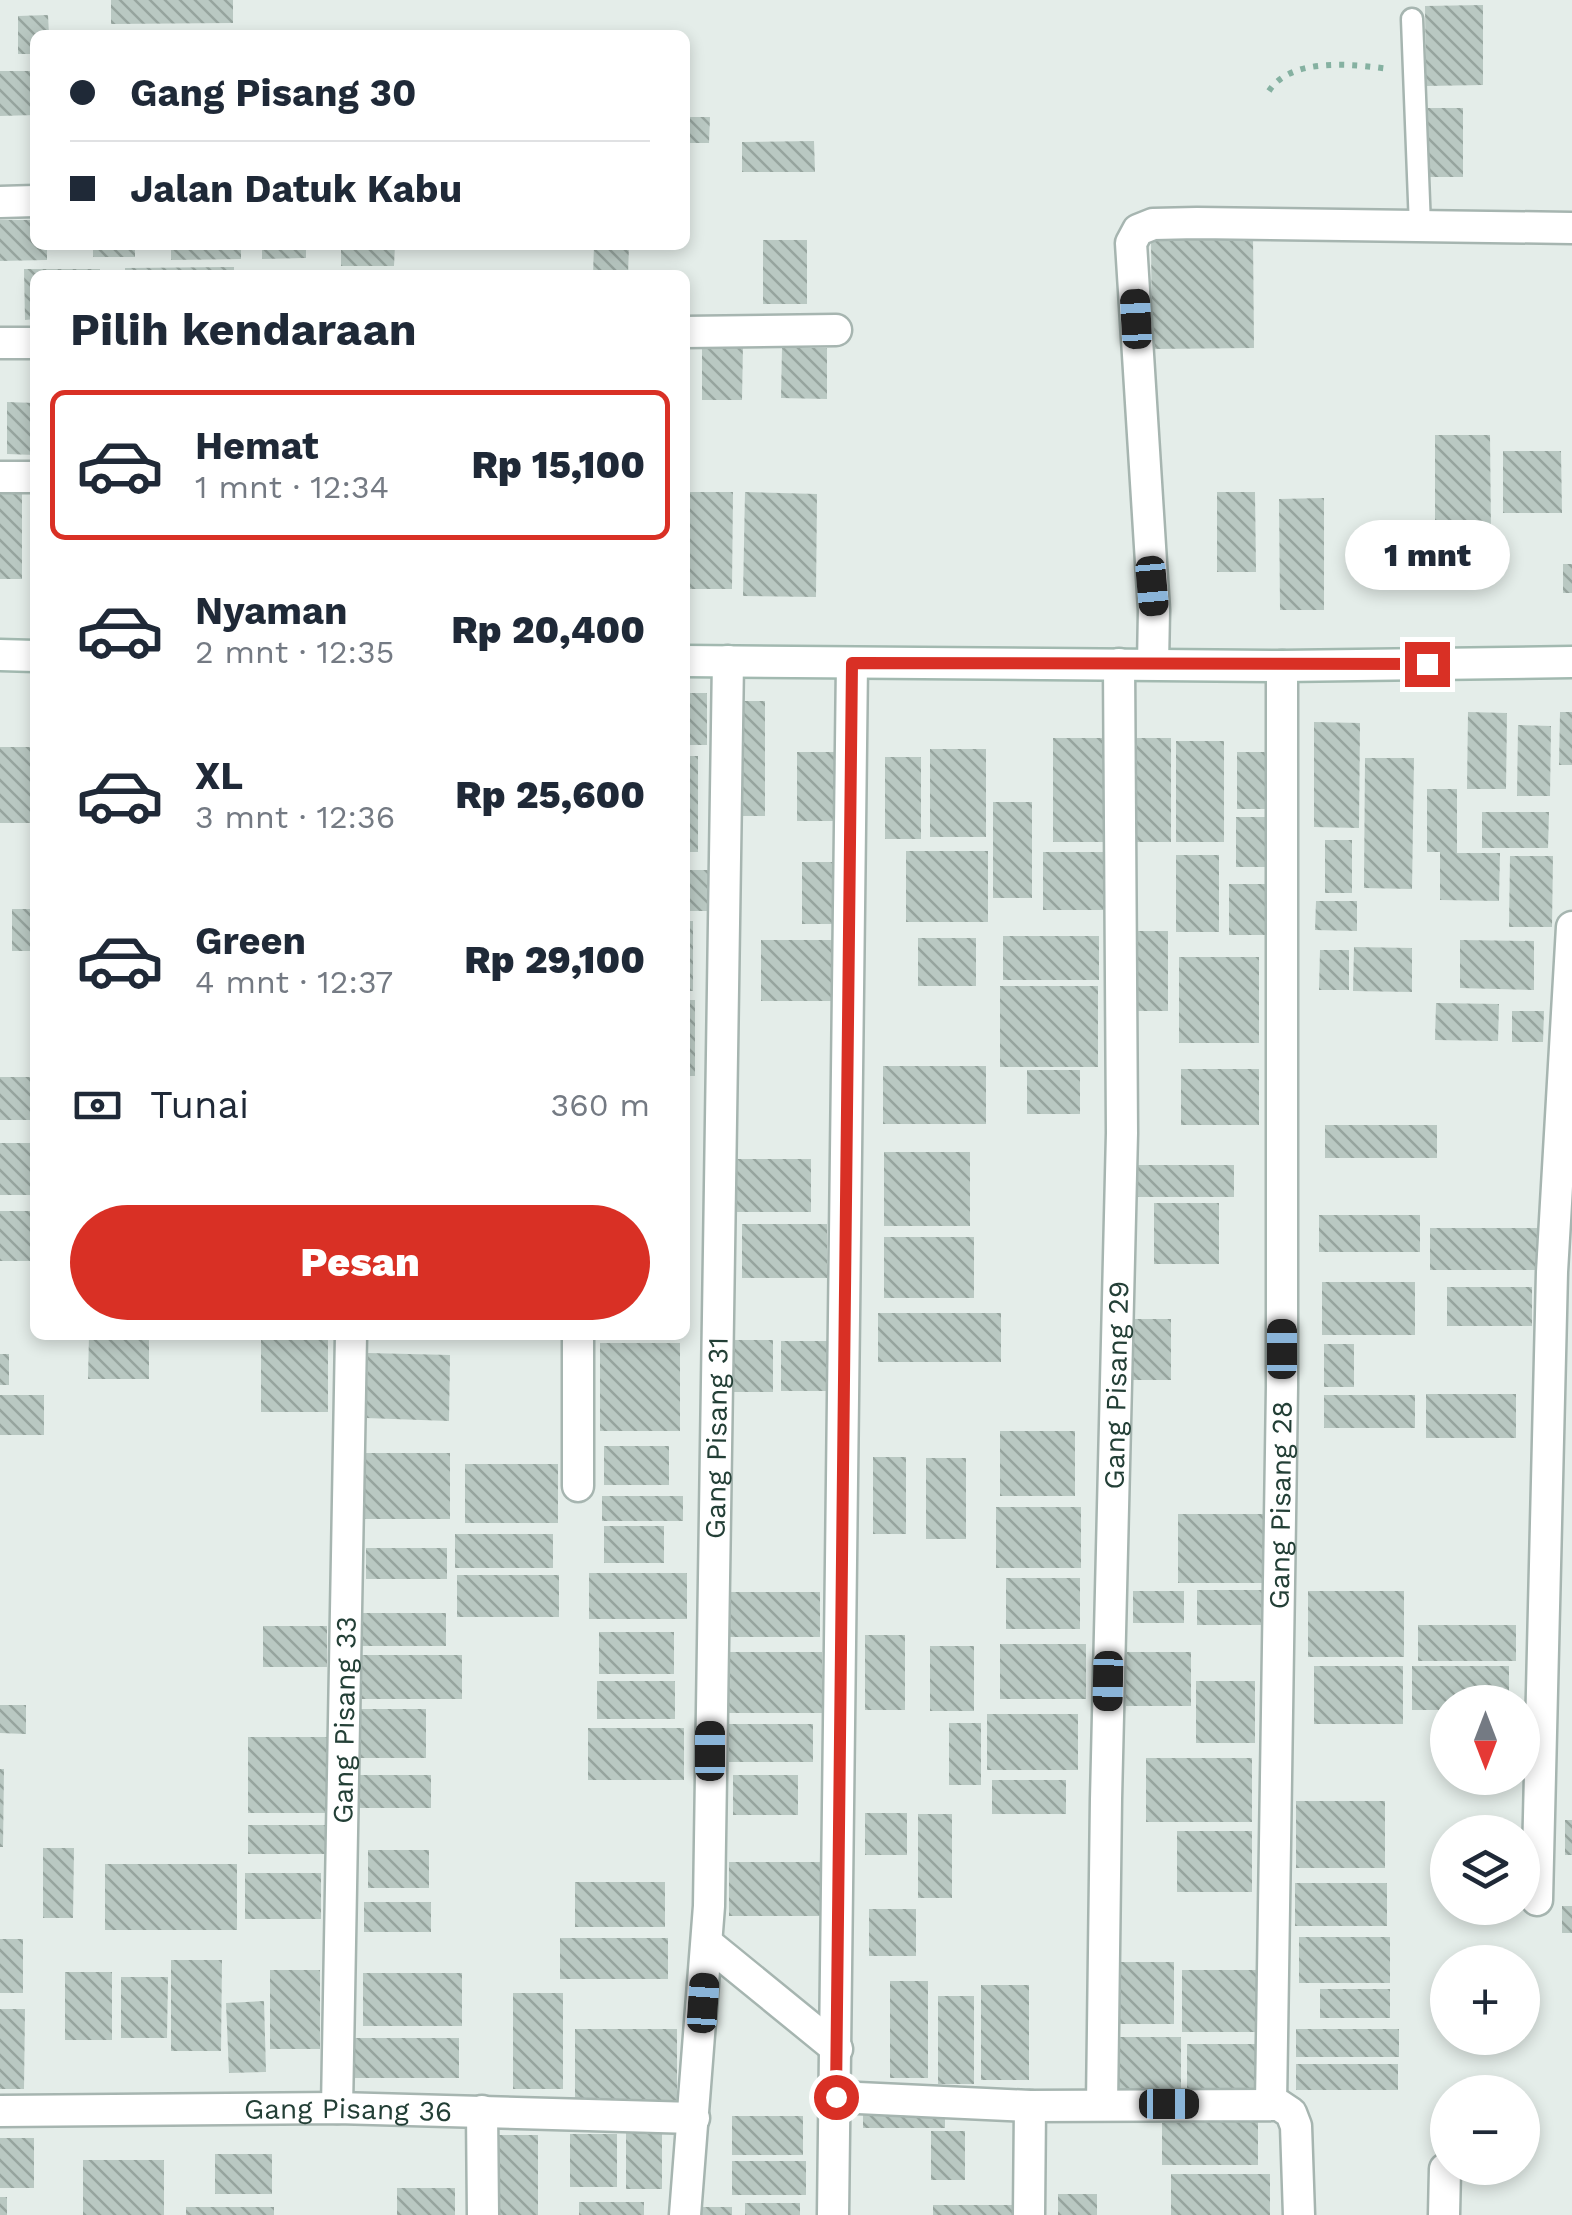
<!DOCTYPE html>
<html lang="id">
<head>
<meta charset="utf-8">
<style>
	:root { --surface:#fff; --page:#f2f2f3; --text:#1f2937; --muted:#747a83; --line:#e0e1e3; --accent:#d93025 }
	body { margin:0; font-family:"Work Sans",sans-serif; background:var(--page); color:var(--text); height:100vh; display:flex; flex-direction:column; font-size:38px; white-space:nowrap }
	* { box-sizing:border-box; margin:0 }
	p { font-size:32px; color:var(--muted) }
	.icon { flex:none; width:55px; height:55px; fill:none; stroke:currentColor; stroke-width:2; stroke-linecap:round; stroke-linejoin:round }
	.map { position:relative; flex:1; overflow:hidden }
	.details { position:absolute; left:30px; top:270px; width:660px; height:1070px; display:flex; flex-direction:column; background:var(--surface); border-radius:15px; box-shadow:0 5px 15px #0003 }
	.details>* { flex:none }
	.hud { position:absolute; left:30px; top:30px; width:660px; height:220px; border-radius:15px; box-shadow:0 5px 15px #0003; display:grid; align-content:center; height:220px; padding:0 40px; background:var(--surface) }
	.needle { width:65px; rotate:180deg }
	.tools { position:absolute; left:1430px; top:1685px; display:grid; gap:20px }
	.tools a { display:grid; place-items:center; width:110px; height:110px; border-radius:50%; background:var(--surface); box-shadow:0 5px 15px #0003; font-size:50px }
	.end { position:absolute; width:45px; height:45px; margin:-22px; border:12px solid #d93025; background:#fff; box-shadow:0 0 0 5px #fff }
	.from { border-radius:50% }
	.bubble { position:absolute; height:70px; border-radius:35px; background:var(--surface); box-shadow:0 5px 15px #0003; font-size:32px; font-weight:800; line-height:70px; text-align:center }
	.car { position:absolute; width:30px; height:60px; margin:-30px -15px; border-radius:12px; box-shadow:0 0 8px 2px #0007; background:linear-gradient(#222 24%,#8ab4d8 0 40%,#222 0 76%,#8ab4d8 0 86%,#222 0) }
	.hud b { display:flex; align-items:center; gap:35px; height:95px; font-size:38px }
	.hud b+b { border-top:2px solid var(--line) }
	.hud i { width:25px; height:25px; background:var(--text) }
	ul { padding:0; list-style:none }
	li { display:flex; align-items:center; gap:30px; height:150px; margin:0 20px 15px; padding:0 20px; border:5px solid transparent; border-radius:15px }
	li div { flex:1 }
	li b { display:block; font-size:38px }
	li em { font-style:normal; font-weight:800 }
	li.on { border-color:var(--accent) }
	li>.icon { width:90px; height:90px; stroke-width:1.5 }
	h2 { padding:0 40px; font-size:45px; line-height:120px }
	.pay { display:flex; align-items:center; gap:25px; height:110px; padding:0 40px; font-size:38px }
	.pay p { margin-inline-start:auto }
	.action { display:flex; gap:20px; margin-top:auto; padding:20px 40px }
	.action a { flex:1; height:115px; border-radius:60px; background:var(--accent); color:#fff; font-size:40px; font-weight:800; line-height:115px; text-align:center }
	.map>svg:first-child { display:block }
	.building { fill:url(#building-back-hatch) }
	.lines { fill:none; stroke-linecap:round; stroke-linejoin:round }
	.lane-casing { stroke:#a6b5b0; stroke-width:25 }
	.street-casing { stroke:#a6b5b0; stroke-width:35 }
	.secondary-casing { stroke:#a2b9b0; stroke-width:35 }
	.path { stroke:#85b1a1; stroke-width:6; stroke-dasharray:5 8; stroke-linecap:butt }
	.lane { stroke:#fff; stroke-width:20 }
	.street { stroke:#fff; stroke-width:30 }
	.secondary { stroke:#fff; stroke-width:30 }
	.route { stroke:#d93025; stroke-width:12 }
	.labels { text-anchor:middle; stroke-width:9; stroke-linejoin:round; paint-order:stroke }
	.street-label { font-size:28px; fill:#233f36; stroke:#f5faf7 }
</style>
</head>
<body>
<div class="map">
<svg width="1572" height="2215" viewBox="0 0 1572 2215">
	<defs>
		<pattern id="building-back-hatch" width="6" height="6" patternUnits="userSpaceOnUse" patternTransform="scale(2.5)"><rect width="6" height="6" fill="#b9c8c2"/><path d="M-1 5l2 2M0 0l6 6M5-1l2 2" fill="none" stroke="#96a49e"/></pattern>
	</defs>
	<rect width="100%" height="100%" fill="#e4ede9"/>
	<path class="building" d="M111,0H233V23L111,24Z
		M1483,5V85L1426,86L1425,6Z
		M48,15L49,35H35V54H18V16Z
		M0,71H35V115L0,116Z
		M1425,108H1463V177H1425Z
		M685,117H710L709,143H685Z
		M814,141L815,172H742V142Z
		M0,220H35V245H47V260L0,261Z
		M1151,236H1253L1254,348L1152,349Z
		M763,240H807V304H763Z
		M93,245H135V257H93Z
		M171,245H241V259L171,260Z
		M262,245H306V258L262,259Z
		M341,245H395L394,266H341Z
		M594,245H629L628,275H593Z
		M234,267V275H125V268Z
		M24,269H100V275H35V319L25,320Z
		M702,343L743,344L742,400H702Z
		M782,348H827V399L781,398Z
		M7,402L35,403V455L7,454Z
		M1435,435H1490L1491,534L1435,535Z
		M1503,451H1561L1562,513H1503Z
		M0,488H22V579H0Z
		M685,492H733L732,589H685Z
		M745,492L817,494L816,597L743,596Z
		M1217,492H1255L1256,572H1217Z
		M1324,498V610H1280L1279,499Z
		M1563,564H1572V593H1563Z
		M685,693H707V745H685Z
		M742,701H765V816H742Z
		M1468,712L1507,713L1506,789H1467Z
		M1560,712H1572V765H1559Z
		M1314,722L1360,723L1359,828L1314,827Z
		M1518,725L1551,726L1550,796H1517Z
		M1053,738H1107V842H1053Z
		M1123,738H1171V842H1123Z
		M1176,741H1224V842H1176Z
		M0,747H35V823H0Z
		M930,749H986V837H930Z
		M797,752H840V821H797Z
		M1237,752H1277V809H1237Z
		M685,756H698V852H685Z
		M885,757H921V839H885Z
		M1365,758H1414L1412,889L1364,888Z
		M1427,789H1457V853H1500L1499,901L1440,900V852H1427Z
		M993,802H1032V898H993Z
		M1482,812H1549L1548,848H1482Z
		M1236,817H1274V867H1236Z
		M1325,840H1352V893H1325Z
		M906,851H988V922H906Z
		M1043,852H1108V910H1043Z
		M1176,855H1219V932H1176Z
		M1510,856H1553L1552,927H1509Z
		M802,862H842V924H802Z
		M685,870H709V911H685Z
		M1229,884H1274V935H1229Z
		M1316,901H1357V931L1315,930Z
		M12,909H35V951H12Z
		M685,921H693V991H685Z
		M1131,931H1168V1011H1131Z
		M1003,936H1099V980H1003Z
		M918,938H976V986H918Z
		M761,940H837V1001H761Z
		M1460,940L1534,941V990L1460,988Z
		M1354,947L1412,948V992L1353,991Z
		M1320,950H1349V990H1319Z
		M1179,957H1259V1043H1179Z
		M1000,986H1098V1067H1000Z
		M685,1000H695V1076H685Z
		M1436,1003L1499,1004L1498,1041L1435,1040Z
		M1512,1011H1544L1543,1042H1512Z
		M883,1066H986V1124H883Z
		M1181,1069H1259V1125H1181Z
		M1027,1070H1080V1114H1027Z
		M0,1077H35V1120H0Z
		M1325,1125H1437V1158H1325Z
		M0,1143H35V1195H0Z
		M884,1152H970V1226H884Z
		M737,1159H811V1212H737Z
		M1138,1165H1234V1197H1138Z
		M1154,1203H1219V1264H1154Z
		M0,1211H35V1261H0Z
		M1319,1215H1420V1252H1319Z
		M742,1224H827V1278H742Z
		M1430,1228H1550V1270H1430Z
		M884,1237H974V1298H884Z
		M1322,1282H1415V1335H1322Z
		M1447,1287H1532V1326H1447Z
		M878,1313H1001V1362H878Z
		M1128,1319H1171V1380H1128Z
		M89,1335H149V1379H88Z
		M261,1340H328V1412H261Z
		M728,1340H773V1392H728Z
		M781,1341H828V1391H781Z
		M600,1343H680V1431H600Z
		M1324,1344H1354V1387H1324Z
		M368,1353L450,1355L449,1421L366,1418Z
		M0,1354H9V1385H0Z
		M1426,1394H1516V1438H1426Z
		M0,1395H44V1435H0Z
		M1324,1395H1415V1428H1324Z
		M1000,1431H1075V1496H1000Z
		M604,1446H669V1485H604Z
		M365,1453H450V1519H365Z
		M873,1457H906V1534H873Z
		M926,1458H966V1539H926Z
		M465,1464H558V1523H465Z
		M602,1496H683V1521H602Z
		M996,1507H1081V1568H996Z
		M1178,1514H1265V1583H1178Z
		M604,1526H664V1563H604Z
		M455,1534H553V1568H455Z
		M366,1548H447V1579H366Z
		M589,1573H687V1619H589Z
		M457,1575H559V1617H457Z
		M1006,1578H1080V1629H1006Z
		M1197,1590H1262V1625H1197Z
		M1133,1591H1184V1623H1133Z
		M1308,1591H1404V1657H1308Z
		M720,1592H820V1637H720Z
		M359,1613H446V1646H359Z
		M1418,1625H1516V1661H1418Z
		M263,1626H327V1667H263Z
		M599,1632H674V1674H599Z
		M865,1635H905V1710H865Z
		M1000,1644H1086V1699H1000Z
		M930,1646H974V1711H930Z
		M729,1652H822V1713H729Z
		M1126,1652H1191V1706H1126Z
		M362,1655H462V1699H362Z
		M1314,1666H1403V1724H1314Z
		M1412,1666H1509V1702H1448V1710H1412Z
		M597,1681H675V1719H597Z
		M1196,1681H1255V1743H1196Z
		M0,1705H26V1734L0,1733Z
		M354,1709H426V1758H354Z
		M987,1714H1078V1770H987Z
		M949,1723H981V1785H949Z
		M729,1724H813V1762H729Z
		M588,1728H684V1780H588Z
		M248,1737H327V1813H248Z
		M1146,1758H1252V1822H1146Z
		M0,1769H4L3,1847H0Z
		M355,1775H431V1808H355Z
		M733,1775H798V1815H733Z
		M992,1780H1066V1814H992Z
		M1296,1801H1385V1868H1296Z
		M865,1813H907V1855H865Z
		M918,1814H952V1898H918Z
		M1565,1820H1572V1855H1565Z
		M248,1825H328V1854H248Z
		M1177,1831H1252V1892H1177Z
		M43,1848H74L73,1918H43Z
		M368,1850H429V1888H368Z
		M729,1862H820V1916H729Z
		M105,1864H237V1930H105Z
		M245,1873H321V1919H245Z
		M575,1882H665V1927H575Z
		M1295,1883H1387V1926H1295Z
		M364,1902H431V1932H364Z
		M1562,1906H1572V1933H1562Z
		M869,1909H916V1956H869Z
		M1299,1937H1390V1983H1299Z
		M560,1938H668V1979H560Z
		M0,1939H23V1993H0Z
		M171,1960H222L221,2051H171Z
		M1109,1962H1174V2024H1109Z
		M270,1970H320V2049H270Z
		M1182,1970H1262V2032H1182Z
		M65,1972H112V2040H65Z
		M363,1973H462V2026H363Z
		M121,1977H168L167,2038H121Z
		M890,1981H928V2078H890Z
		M981,1985H1029V2080H981Z
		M1320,1989H1390V2018H1320Z
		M513,1993H563V2089H513Z
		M938,1996H974V2084H938Z
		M264,2001L266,2072L229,2073L226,2003Z
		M0,2009H25L24,2089H0Z
		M575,2029H677V2103H575Z
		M1296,2029H1399V2057H1296Z
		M1111,2037H1181V2090H1111Z
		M351,2038H459V2078H351Z
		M1187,2044H1263V2092H1187Z
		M1296,2064H1398V2090H1296Z
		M863,2103H945V2128H863Z
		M1162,2111H1258V2165H1162Z
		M732,2116H803V2155H732Z
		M626,2131H662V2189H626Z
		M931,2131H965V2180H931Z
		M570,2134H617V2187H570Z
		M489,2135H538V2215H489Z
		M0,2138H34V2188H0Z
		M215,2154H272V2194H215Z
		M83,2160H164V2215H83Z
		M732,2161H806V2195H732Z
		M1171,2174H1270V2215H1171Z
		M397,2188H455V2215H397Z
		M1058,2194H1097V2215H1058Z
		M0,2197H7V2215H0Z
		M579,2202H644V2215H579Z
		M745,2203H800V2215H745Z
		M933,2205H1014V2215H933Z
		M186,2207H274V2215H186Z
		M693,2207H732V2215H693Z"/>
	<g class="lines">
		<g class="lane-casing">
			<path id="lane" d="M1412,19L1420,227"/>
		</g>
		<g class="street-casing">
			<g id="street">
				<path d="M0,202L35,201"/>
				<path d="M685,332L836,330"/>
				<path d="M0,343H35"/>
				<path d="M0,477H35"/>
				<path d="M1153,664L1154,610L1131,243L1138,230L1153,224L1197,223L1572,228"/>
				<path d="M578,1486V1335"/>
				<path d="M1537,1900L1552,1272L1572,927"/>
				<path d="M707,1943L837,2049"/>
				<path d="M837,2097L1030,2106L1279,2105L1291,2113L1296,2126L1299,2215"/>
				<path id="s1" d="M1271,2103L1282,1387V666"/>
				<path id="s2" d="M1102,2105L1106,1799L1122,1133L1119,664"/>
				<path id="s3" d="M337,2108L351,1335"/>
				<path id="s4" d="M0,2111L337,2108L694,2118"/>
				<path d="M482,2111L483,2215"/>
				<path id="s5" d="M685,2215L709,1906L728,661"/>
				<path d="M833,2215L852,663"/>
				<path d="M1029,2215L1030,2106"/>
				<path d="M1444,2215L1445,2169"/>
			</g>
		</g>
		<g class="secondary-casing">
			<path id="secondary" d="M0,655L35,656
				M685,661L1282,666L1572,662"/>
		</g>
		<path class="path" d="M1269,91C1291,57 1353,64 1389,69"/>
		<use href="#lane" class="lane"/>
		<use href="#street" class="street"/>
		<use href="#secondary" class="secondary"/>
	</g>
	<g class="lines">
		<path class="route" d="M836,2097L852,663L1427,664"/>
	</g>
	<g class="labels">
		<g class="street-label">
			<text dy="10" stroke="none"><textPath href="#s2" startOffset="720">Gang Pisang 29</textPath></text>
			<text dy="10" stroke="none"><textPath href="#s5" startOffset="778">Gang Pisang 31</textPath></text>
			<text dy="10" stroke="none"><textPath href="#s1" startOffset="598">Gang Pisang 28</textPath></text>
			<text dy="10" stroke="none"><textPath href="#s3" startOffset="388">Gang Pisang 33</textPath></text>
			<text dy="10" stroke="none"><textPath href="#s4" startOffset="348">Gang Pisang 36</textPath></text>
		</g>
	</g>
</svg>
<div class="tools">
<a><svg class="needle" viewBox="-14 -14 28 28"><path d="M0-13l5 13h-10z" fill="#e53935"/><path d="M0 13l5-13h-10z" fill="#747a83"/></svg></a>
<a><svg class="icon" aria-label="layers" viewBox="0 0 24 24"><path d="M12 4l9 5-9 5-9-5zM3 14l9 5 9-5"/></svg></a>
<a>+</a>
<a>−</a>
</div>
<i class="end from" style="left:836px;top:2097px"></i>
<i class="end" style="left:1427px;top:664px"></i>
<div class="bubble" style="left:1345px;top:520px;width:165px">1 mnt</div>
<i class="car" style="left:1136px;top:319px;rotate:357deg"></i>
<i class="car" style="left:1152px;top:586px;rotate:175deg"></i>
<i class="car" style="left:1282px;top:1349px;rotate:0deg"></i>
<i class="car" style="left:1108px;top:1681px;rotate:181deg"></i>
<i class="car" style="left:710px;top:1751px;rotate:0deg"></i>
<i class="car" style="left:703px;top:2003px;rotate:4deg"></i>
<i class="car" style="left:1169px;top:2104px;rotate:90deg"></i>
<div class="hud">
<b><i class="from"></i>Gang Pisang 30</b>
<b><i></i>Jalan Datuk Kabu</b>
</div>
<section class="details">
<h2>Pilih kendaraan</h2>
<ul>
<li class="on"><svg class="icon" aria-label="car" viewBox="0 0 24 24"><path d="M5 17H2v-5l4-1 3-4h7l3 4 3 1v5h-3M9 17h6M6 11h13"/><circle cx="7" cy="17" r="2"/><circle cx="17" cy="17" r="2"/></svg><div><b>Hemat</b><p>1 mnt · 12:34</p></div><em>Rp 15,100</em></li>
<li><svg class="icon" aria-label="car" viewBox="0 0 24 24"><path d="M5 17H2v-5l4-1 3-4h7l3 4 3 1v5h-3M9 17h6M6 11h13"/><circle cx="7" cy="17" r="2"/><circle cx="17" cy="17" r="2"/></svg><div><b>Nyaman</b><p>2 mnt · 12:35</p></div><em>Rp 20,400</em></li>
<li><svg class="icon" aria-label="car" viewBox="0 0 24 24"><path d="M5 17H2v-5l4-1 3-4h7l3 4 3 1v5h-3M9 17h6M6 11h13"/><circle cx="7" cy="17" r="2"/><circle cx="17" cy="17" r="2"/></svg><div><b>XL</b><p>3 mnt · 12:36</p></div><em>Rp 25,600</em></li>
<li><svg class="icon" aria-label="car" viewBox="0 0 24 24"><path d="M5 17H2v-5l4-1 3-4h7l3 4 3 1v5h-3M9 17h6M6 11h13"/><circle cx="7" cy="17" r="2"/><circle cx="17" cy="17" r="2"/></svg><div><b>Green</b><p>4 mnt · 12:37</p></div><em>Rp 29,100</em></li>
</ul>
<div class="pay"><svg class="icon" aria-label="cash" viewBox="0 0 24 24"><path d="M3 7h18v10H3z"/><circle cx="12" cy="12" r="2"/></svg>Tunai<p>360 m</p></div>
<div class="action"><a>Pesan</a></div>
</section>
</div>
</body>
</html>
